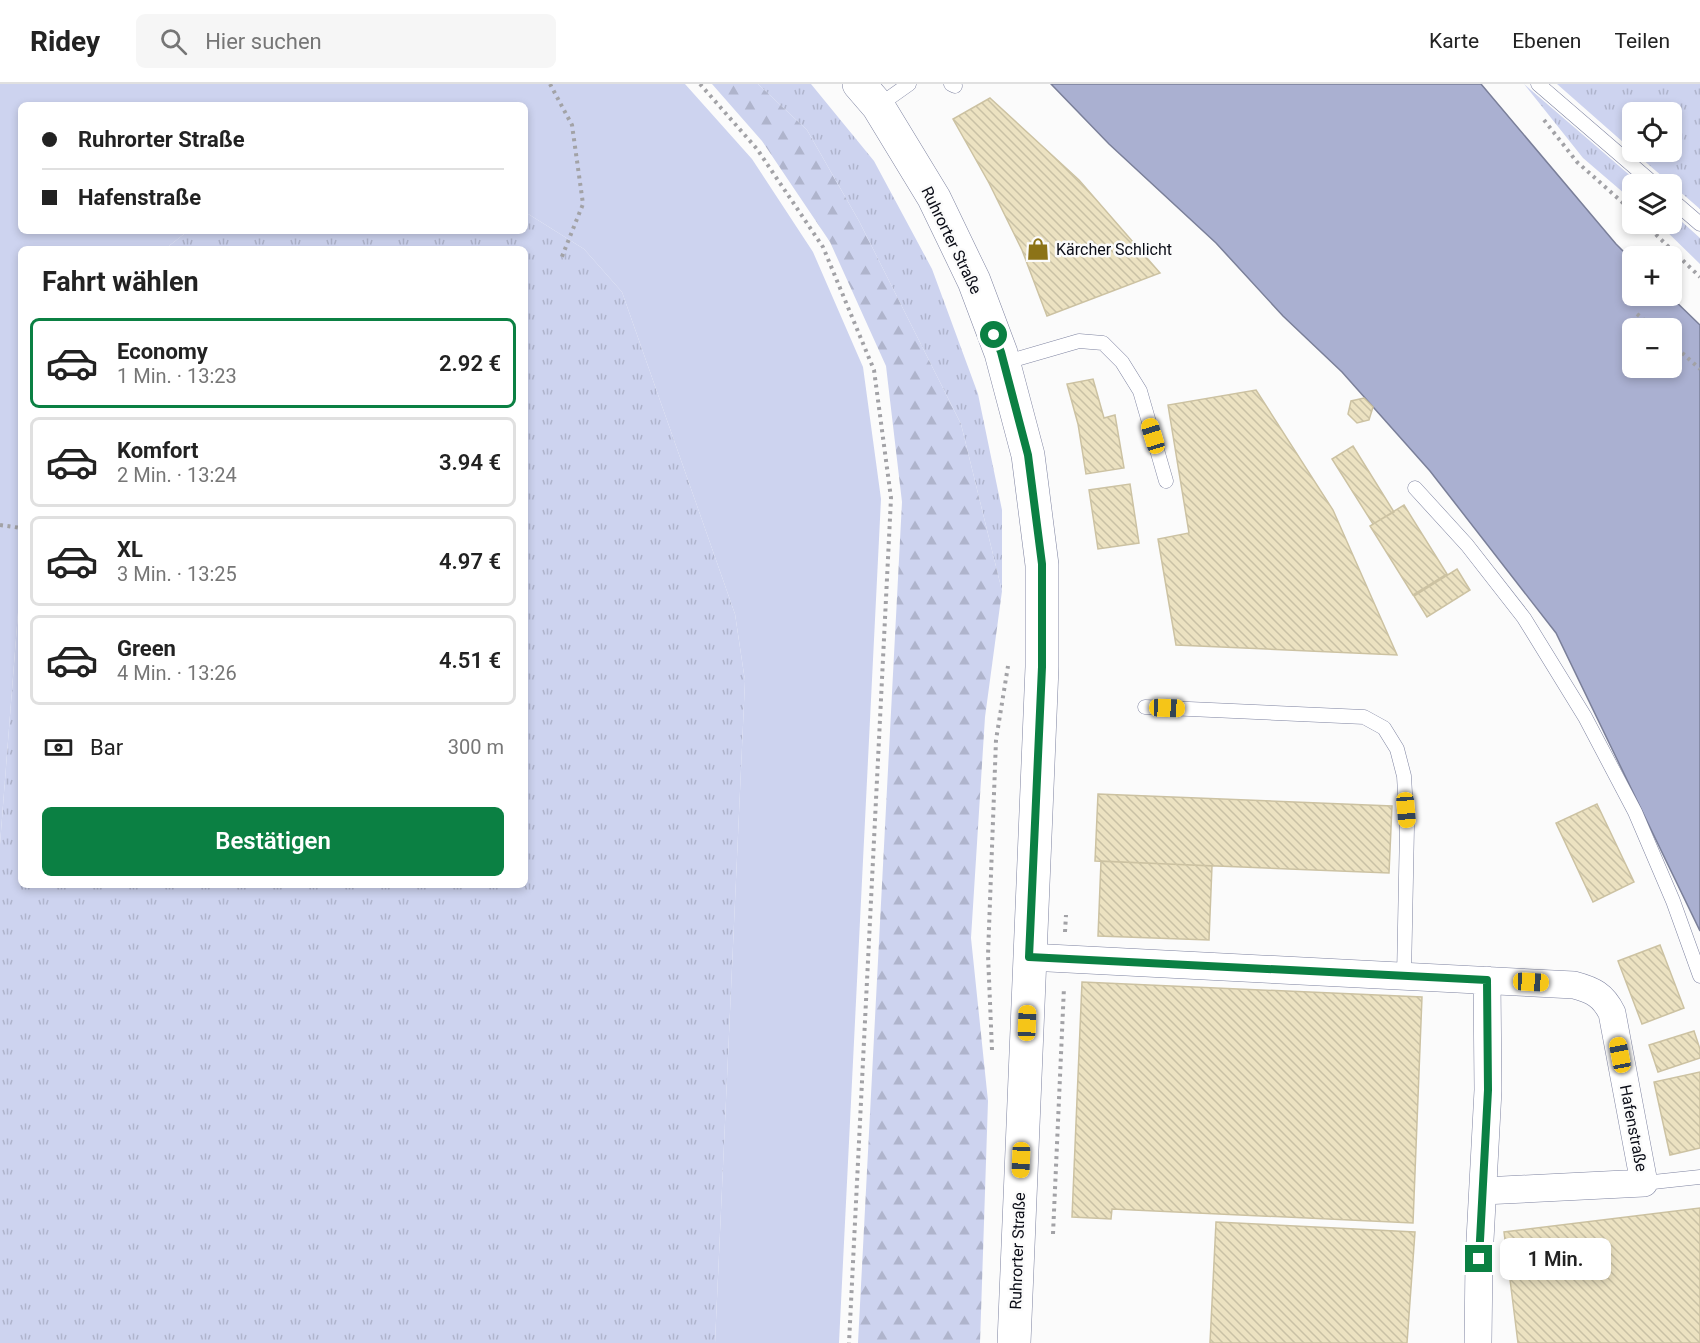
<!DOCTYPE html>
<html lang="de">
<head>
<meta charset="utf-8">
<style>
	:root { --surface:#fff; --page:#f6f6f6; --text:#222; --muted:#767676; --line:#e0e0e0; --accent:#0b8043 }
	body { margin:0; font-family:Roboto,sans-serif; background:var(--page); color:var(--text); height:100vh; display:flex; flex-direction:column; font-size:22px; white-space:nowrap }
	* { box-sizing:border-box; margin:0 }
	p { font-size:20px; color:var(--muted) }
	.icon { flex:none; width:33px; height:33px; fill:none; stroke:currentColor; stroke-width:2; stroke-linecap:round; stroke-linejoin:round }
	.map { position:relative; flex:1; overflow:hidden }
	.details { position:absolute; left:18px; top:162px; width:510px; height:642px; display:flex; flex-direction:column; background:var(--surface); border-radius:9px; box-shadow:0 3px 9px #0003 }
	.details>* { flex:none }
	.hud { position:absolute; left:18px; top:18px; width:510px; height:132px; border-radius:9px; box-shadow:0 3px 9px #0003; display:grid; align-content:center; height:132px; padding:0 24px; background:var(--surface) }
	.controls { position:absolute; left:1622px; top:18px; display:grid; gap:12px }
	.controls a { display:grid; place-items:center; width:60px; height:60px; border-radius:9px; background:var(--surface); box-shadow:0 3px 9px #0003; font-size:30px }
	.end { position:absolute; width:27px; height:27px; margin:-14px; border:8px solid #0b8043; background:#fff; box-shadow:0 0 0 3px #fff }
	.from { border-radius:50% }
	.bubble { position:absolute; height:42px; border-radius:9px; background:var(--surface); box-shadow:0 3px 9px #0003; font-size:20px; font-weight:600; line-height:42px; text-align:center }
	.car { position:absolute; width:18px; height:36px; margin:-18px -9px; border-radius:8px; box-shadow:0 0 4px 2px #0007; background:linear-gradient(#f5c518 24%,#345 0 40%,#f5c518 0 76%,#345 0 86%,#f5c518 0) }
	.hud b { display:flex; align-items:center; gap:21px; height:57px; font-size:22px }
	.hud b+b { border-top:2px solid var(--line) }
	.hud i { width:15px; height:15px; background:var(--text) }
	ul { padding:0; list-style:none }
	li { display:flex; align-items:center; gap:18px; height:90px; margin:0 12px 9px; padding:0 12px; border:3px solid var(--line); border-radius:9px }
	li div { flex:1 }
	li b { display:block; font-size:22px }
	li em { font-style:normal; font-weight:600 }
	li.current { border-color:var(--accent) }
	li>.icon { width:54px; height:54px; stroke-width:1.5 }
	h2 { padding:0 24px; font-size:27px; line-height:72px }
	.pay { display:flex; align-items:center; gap:15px; height:66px; padding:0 24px; font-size:22px }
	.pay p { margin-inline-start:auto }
	.action { display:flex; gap:12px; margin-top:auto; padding:12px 24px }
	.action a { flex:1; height:69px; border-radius:9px; background:var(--accent); color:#fff; font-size:24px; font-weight:600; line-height:69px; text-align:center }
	header { display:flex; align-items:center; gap:36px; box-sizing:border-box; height:84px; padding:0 30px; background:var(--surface); border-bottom:2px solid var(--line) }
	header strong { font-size:28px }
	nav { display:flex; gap:33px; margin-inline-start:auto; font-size:21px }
	.search { width:420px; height:54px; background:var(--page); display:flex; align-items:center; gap:15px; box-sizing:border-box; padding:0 21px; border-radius:9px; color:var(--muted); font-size:22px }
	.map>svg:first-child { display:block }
	.grass { fill:url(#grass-tufts) }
	.forest { fill:url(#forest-firs) }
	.pitch { fill:#cdd3ef }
	.water { fill:#aab0d1; stroke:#7a7f99; stroke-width:1.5; fill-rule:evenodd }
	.building { fill:url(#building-back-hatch); stroke:#ccc2a2; stroke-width:1.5 }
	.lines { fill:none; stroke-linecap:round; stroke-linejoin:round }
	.service-casing { stroke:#7e83a0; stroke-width:15 }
	.minor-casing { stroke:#7e83a0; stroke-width:28 }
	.secondary-casing { stroke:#7e83a0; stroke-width:34 }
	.path { stroke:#a2a2a6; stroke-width:4; stroke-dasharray:3 4.5; stroke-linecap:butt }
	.service { stroke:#fff; stroke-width:14 }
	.minor { stroke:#fff; stroke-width:27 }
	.secondary { stroke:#fff; stroke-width:33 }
	.route { stroke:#0b8043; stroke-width:8 }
	.labels { text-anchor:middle; stroke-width:5; stroke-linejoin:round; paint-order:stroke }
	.street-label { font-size:16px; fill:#0b0d17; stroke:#fbfbfb }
	.poi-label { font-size:16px; fill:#0b0d17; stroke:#fbfbfb; text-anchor:start }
</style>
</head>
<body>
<header>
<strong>Ridey</strong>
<div class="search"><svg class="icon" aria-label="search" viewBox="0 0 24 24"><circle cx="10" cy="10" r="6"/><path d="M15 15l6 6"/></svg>Hier suchen</div>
<nav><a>Karte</a><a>Ebenen</a><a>Teilen</a></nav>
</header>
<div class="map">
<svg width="1700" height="1259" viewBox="0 0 1700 1259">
	<defs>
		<pattern id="grass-tufts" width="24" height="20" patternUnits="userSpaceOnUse" patternTransform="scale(1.5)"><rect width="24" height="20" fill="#cdd3ef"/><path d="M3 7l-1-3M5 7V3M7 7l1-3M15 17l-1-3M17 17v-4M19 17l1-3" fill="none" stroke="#afb4cc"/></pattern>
		<pattern id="forest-firs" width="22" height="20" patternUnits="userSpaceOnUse" patternTransform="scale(1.5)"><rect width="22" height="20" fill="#cdd3ef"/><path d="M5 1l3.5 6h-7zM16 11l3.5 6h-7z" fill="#afb4cc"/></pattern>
		<pattern id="building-back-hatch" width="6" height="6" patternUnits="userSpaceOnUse" patternTransform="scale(1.5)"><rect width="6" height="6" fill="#ece2c1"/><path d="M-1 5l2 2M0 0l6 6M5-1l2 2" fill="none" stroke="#c9c1a5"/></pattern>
	</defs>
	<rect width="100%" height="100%" fill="#fbfbfb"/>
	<path class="grass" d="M758,0H811L874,77L932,185L978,310L1002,426V507L961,340L859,137L807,46Z
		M1524,0L1640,100H1632V116L1583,74Z
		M1557,0H1700V125L1634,68H1671V28H1632V66Z
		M525,128L584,165L622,208L735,530L745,597L715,1259H0V760L21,490V801H525V165H165L188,147H525Z
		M1671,128L1700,154V180L1659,140H1671Z"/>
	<path class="forest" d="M712,0H758L807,46L859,137L961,340L1002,507L985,633L971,854L988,1017L980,1259H858L902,418L886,282L830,158L762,57Z"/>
	<path class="pitch" d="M0,0H685L752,75L813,168L863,283L881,415L839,1259H715L745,597L735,530L622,208L584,165L525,128V21H21V147H188L165,165H21V490L0,760Z"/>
	<path class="water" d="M1051,0H1481L1616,160L1632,176V212H1670L1700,241V847L1556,549L1430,387L1342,288L1283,232L1216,159L1109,60ZM1632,244H1671V284H1632Z"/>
	<path class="building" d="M990,14L1079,96L1160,189L1047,232L1022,166L989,99L953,35Z
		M1093,295L1104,334L1115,331L1124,384L1086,390L1078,340L1067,300Z
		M1256,306L1333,426L1397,571L1176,561L1158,455L1189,449L1168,321Z
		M1364,314L1373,323L1369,336L1357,339L1348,330L1351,317Z
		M1353,362L1394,428L1373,440L1332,375Z
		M1130,400L1139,459L1098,465L1089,406Z
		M1404,421L1447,490L1413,511L1370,442Z
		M1457,485L1470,506L1427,533L1414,512Z
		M1098,710L1392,722L1389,789L1095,777Z
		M1597,720L1634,798L1593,818L1556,739Z
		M1101,777L1212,782L1209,856L1098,852Z
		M1660,861L1684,924L1642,940L1618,877Z
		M1082,898L1422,913L1413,1139L1112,1125L1111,1135L1072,1133Z
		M1694,947L1700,965V974L1658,988L1649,961Z
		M1700,988V1064L1670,1071L1654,998Z
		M1700,1124V1259H1518L1504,1148Z
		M1216,1138L1415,1148L1407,1259H1210Z"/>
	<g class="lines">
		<g class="service-casing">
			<path id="service" d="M951,0L955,2
				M1538,0L1654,100
				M878,22L909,0
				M1671,115L1700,140
				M1003,279L1079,257L1103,259L1122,278L1140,307L1166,397
				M1415,404L1467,461L1524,534L1585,633L1635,728L1673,817L1700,892
				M1145,623L1364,633L1384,644L1397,665L1404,692L1407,743L1404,892
				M1644,1099L1700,1093"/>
		</g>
		<g class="minor-casing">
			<path id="minor" d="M1029,873L1574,901C1593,906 1603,911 1612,929L1644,1099L1483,1107
				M1478,1259L1479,1175L1488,1006L1487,896"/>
		</g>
		<g class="secondary-casing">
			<path id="secondary" d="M859,0L878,22L934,114L974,197L1001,269L1028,371L1042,481V583L1014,1259"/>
		</g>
		<path class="path" d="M550,0L572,41L583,120L561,175
			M700,0L757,65L823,163L874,286L891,414L849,1259
			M1544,36L1577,78L1632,127
			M1645,140L1700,193
			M1637,230L1654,244
			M1671,259L1700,285
			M0,441L21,444
			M1065,848L1066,831
			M992,966L988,871L996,656L1008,582
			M1053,1150L1064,903"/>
		<use href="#service" class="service"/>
		<use href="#minor" class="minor"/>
		<use href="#secondary" class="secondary"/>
	</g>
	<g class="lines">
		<path class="route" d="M994,251L1001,268L1028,371L1042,480V583L1029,873L1487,896L1488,1006L1479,1175"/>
	</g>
	<defs>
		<g id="shop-bare" transform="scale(1.8)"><path d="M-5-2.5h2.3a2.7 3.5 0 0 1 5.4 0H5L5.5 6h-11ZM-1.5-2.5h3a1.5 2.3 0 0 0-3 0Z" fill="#8c7317" stroke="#fbfbfb" stroke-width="2.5" paint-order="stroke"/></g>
	</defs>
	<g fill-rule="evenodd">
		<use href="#shop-bare" x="1038" y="165"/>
	</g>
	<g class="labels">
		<g class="street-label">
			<text transform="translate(952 156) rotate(64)" y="6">Ruhrorter Straße</text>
			<text transform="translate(1634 1044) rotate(79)" y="6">Hafenstraße</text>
			<text transform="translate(1017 1167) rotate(-88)" y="6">Ruhrorter Straße</text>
		</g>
		<g class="poi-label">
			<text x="1056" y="171">Kärcher Schlicht</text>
		</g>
	</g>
</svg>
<div class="controls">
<a><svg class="icon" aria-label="locate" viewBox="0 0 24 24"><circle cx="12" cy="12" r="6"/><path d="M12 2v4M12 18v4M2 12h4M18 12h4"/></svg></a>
<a><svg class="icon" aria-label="layers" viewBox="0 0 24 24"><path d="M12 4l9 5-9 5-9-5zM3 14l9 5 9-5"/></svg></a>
<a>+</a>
<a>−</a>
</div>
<i class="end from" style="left:994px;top:251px"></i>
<i class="end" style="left:1479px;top:1175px"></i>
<div class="bubble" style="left:1500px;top:1154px;width:111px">1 Min.</div>
<i class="car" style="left:1153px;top:352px;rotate:343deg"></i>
<i class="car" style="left:1167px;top:624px;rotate:92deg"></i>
<i class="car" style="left:1406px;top:726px;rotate:175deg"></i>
<i class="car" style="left:1531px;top:898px;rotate:93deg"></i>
<i class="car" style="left:1027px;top:939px;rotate:2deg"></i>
<i class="car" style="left:1620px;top:971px;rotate:349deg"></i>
<i class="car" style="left:1021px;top:1076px;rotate:182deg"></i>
<div class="hud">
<b><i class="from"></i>Ruhrorter Straße</b>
<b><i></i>Hafenstraße</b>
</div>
<section class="details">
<h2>Fahrt wählen</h2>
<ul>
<li class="current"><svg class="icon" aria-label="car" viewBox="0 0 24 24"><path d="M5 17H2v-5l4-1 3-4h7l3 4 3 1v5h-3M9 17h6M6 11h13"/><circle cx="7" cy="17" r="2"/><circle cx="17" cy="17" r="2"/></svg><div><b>Economy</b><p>1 Min. · 13:23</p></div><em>2.92 €</em></li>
<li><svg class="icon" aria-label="car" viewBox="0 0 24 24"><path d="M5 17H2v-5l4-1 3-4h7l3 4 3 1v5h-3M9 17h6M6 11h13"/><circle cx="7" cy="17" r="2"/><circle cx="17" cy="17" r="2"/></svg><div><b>Komfort</b><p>2 Min. · 13:24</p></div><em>3.94 €</em></li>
<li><svg class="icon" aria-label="car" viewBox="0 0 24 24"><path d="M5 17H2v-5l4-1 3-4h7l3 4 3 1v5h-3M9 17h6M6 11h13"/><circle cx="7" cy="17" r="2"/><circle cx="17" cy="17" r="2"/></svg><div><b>XL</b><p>3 Min. · 13:25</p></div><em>4.97 €</em></li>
<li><svg class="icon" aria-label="car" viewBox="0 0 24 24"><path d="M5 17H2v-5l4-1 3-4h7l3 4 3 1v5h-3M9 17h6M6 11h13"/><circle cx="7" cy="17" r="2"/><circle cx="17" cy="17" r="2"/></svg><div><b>Green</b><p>4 Min. · 13:26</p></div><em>4.51 €</em></li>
</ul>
<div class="pay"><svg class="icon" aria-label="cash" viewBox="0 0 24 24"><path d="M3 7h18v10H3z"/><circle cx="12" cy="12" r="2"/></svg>Bar<p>300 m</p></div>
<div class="action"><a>Bestätigen</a></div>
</section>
</div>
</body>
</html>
